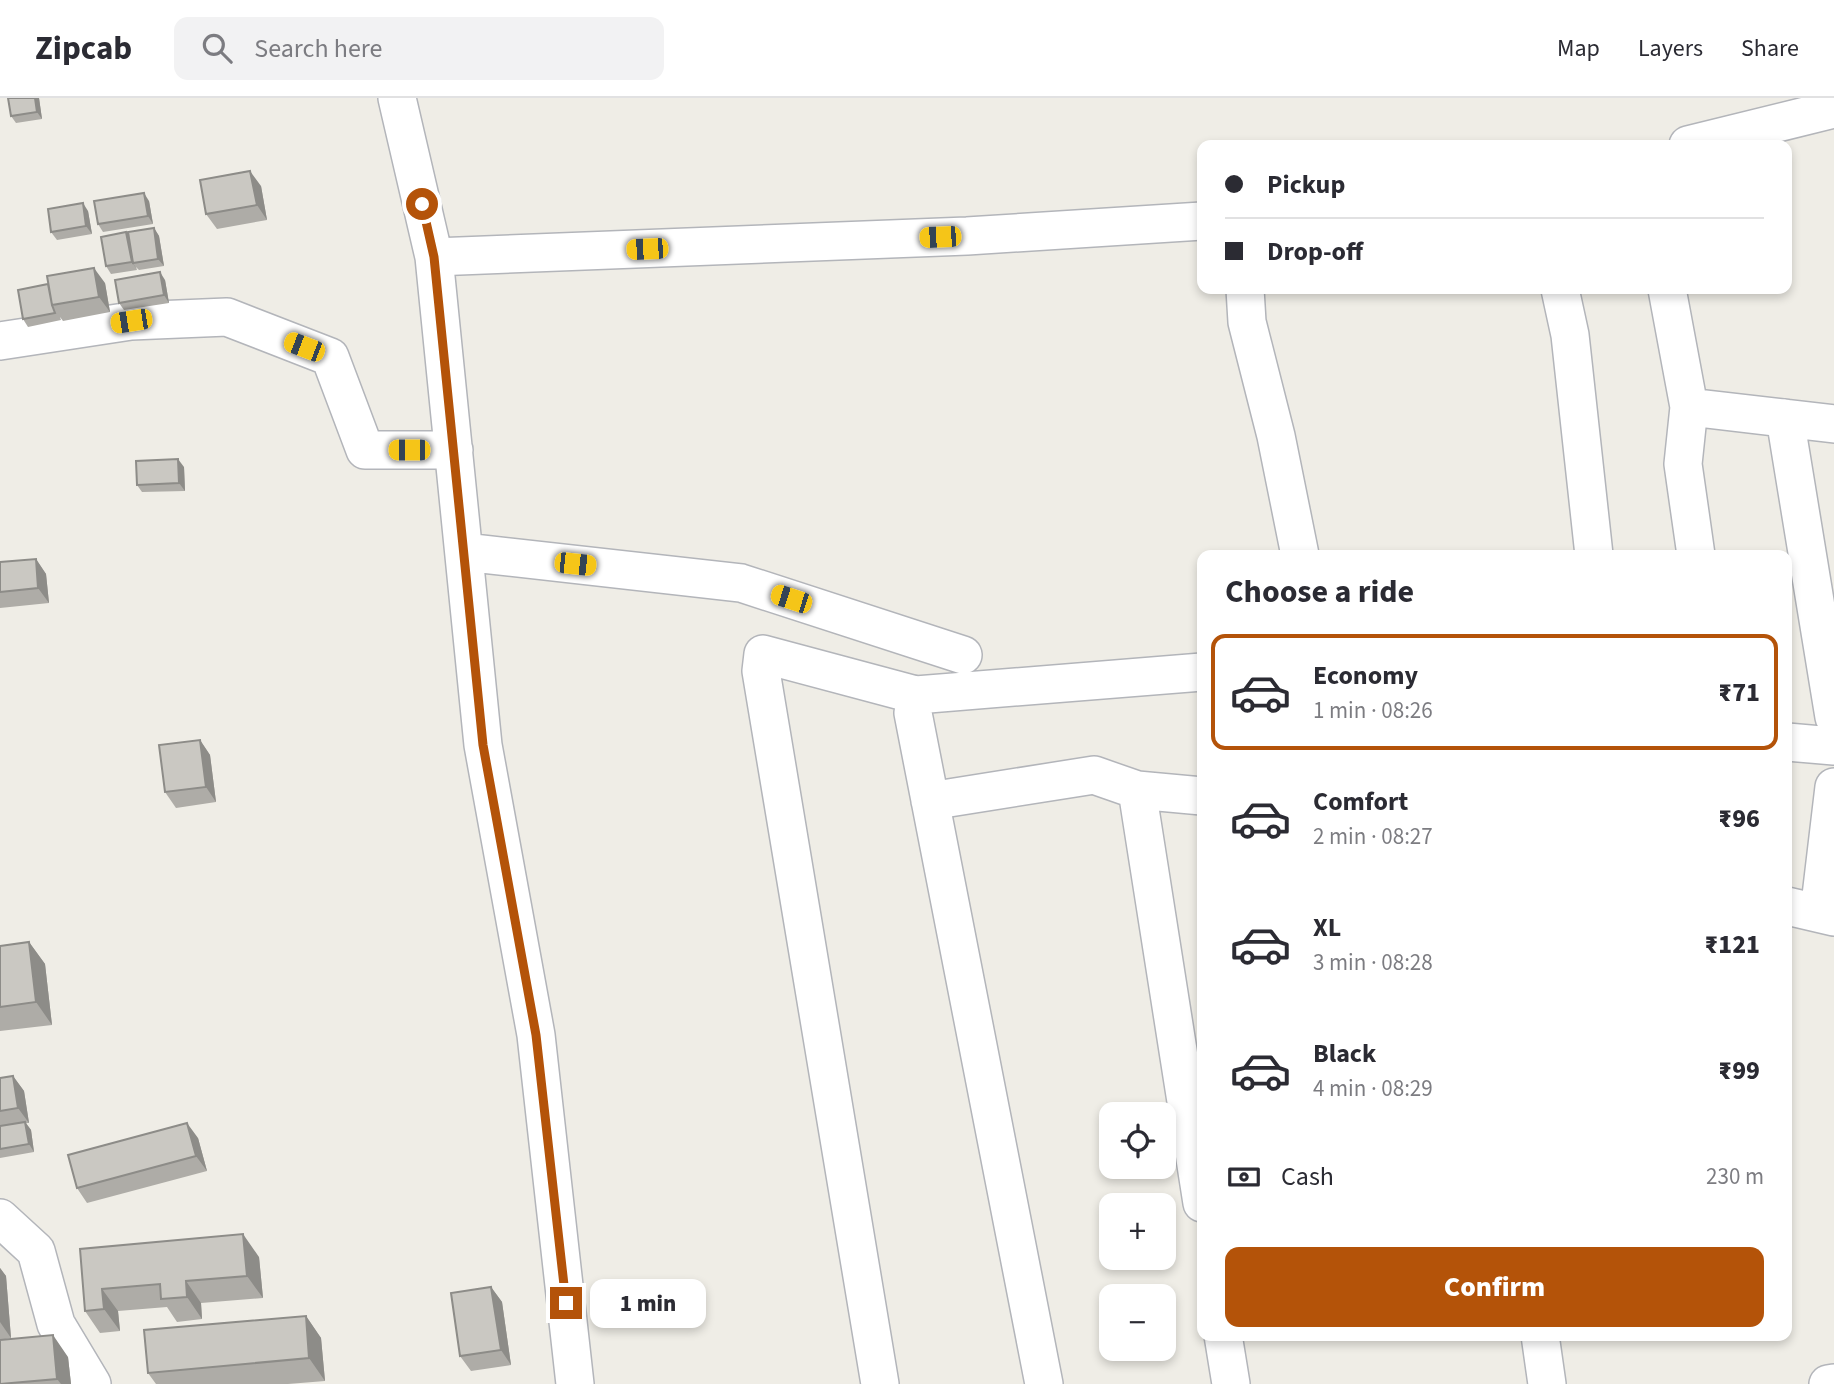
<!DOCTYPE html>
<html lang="en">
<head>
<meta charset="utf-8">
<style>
	:root { --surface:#fff; --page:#f2f2f3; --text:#2b2b33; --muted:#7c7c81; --line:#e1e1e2; --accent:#b45309 }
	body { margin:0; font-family:"Source Sans 3",sans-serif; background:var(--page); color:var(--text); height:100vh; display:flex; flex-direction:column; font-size:26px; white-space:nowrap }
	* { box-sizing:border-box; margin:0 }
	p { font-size:23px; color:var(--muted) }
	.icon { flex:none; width:38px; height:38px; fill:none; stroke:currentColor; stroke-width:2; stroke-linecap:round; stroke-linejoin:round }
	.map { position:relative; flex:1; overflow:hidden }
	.sheet { position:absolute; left:1197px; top:452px; width:595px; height:791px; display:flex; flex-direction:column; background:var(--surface); border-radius:14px; box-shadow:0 4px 10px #0003 }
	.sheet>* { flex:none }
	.top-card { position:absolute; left:1197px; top:42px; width:595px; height:154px; border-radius:14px; box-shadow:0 4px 10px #0003; display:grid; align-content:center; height:154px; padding:0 28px; background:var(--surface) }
	.buttons { position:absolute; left:1099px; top:1004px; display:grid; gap:14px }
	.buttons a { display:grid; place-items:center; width:77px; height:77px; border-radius:14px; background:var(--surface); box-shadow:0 4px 10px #0003; font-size:35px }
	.end { position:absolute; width:32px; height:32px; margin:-16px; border:9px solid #b45309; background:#fff; box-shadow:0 0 0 4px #fff }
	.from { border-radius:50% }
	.bubble { position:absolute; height:49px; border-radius:14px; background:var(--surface); box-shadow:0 4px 10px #0003; font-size:23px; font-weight:800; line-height:49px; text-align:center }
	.car { position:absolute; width:21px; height:42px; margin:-21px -10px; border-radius:9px; box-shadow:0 0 5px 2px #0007; background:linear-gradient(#f5c518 24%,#345 0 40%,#f5c518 0 76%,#345 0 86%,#f5c518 0) }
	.top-card b { display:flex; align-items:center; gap:24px; height:66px; font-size:26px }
	.top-card b+b { border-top:2px solid var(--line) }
	.top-card i { width:18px; height:18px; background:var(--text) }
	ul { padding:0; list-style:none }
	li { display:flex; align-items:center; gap:21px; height:116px; margin:0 14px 10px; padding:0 14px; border:4px solid transparent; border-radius:14px }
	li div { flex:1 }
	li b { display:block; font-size:26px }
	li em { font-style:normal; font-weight:800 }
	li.selected { border-color:var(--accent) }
	li>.icon { width:63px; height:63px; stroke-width:1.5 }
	h2 { padding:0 28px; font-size:32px; line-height:84px }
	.pay { display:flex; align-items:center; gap:18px; height:77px; padding:0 28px; font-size:26px }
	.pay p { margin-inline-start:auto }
	.primary-button { display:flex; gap:14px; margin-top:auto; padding:14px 28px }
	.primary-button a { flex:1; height:80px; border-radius:14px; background:var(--accent); color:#fff; font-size:28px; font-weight:800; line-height:80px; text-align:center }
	header { display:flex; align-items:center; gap:42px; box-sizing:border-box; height:98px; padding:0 35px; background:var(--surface); border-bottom:2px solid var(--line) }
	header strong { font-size:33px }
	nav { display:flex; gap:38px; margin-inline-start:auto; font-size:24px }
	.search { width:490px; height:63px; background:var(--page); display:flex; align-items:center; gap:18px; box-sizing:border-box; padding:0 24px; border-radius:14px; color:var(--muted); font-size:26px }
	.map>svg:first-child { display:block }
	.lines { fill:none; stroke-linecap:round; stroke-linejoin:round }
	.minor-casing { stroke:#b3b5ba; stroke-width:40 }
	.minor { stroke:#fff; stroke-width:37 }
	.wall { fill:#aeaca7 }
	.shaded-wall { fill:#8d8c88 }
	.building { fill:#cac8c2; stroke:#8d8c88; stroke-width:2 }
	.route { stroke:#b45309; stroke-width:9 }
</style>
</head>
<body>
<header>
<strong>Zipcab</strong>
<div class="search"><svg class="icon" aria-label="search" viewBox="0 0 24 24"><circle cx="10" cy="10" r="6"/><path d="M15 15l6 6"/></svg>Search here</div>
<nav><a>Map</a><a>Layers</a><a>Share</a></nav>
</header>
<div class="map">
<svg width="1834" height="1286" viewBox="0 0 1834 1286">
	<rect width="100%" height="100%" fill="#efede6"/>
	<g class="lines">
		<g class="minor-casing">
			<path id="minor" d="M397,0L434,159L483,647L536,937L575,1286
				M1688,47L1834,11
				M434,159L967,138L1202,123
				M1245,191L1247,224L1276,338L1300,457
				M1560,191L1570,237L1594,457
				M1667,191L1689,309L1834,326
				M0,243L131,223L227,219L330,259L365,352H454
				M1689,309L1683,366L1696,457
				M1785,320L1834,619
				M464,454L741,485L963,557
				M916,597L1202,574
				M1787,644L1834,648
				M1202,698L1137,692L1202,1105
				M930,703L1094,677L1137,692
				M1787,808L1834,819
				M1819,815L1834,689
				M0,1120L36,1153L56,1226L92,1286
				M1223,1237L1231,1286
				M1540,1237L1547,1286
				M880,1286L761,573L763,556L916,597L913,615L1044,1286
				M1828,1286L1834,1285"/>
		</g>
		<use href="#minor" class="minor"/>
	</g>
	<path class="wall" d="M39,0L42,21L16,25L11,18Z
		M261,88L267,122L217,131L206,116Z
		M149,103L153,126L103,134L98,126Z
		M88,113L92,136L57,142L51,134Z
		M154,130L159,138L164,168L139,172L136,169L137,172L111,176L106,168L126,134L128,137Z
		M165,182L169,205L124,212L119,205Z
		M105,185L110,214L63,223L60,219L61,222L28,229L23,221Z
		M184,369L185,393L142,394L137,387Z
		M36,461L46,476L49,505L0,510V464Z
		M200,642L210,657L216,704L176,710L165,694Z
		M29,844L45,866L52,927L0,933V848Z
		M13,978L24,993L29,1025H26L31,1032L34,1054L0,1060V980Z
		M198,1040L207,1073L87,1105L77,1090Z
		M80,1151L259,1159L263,1200L201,1205L202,1221L177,1224L167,1209L118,1213L120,1233L100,1235L85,1213Z
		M0,1170L6,1178L11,1240L0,1242Z
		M491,1189L502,1204L511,1267L471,1273L460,1258Z
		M306,1218L321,1240L325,1283L288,1286H156L148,1275Z
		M68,1259L71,1286H0Z"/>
	<path class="shaded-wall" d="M35,0H39L42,21L37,14Z
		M250,73L261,88L267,122L257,107Z
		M144,95L149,103L153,126L148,118Z
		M83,105L88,113L92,136L86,128Z
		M154,130L159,138L164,168L158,161Z
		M126,134L132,142L133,165L137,172L132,164Z
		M94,170L105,185L110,214L99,199Z
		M160,174L165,182L169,205L164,197Z
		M178,361L184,369L185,393L179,385Z
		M36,461L46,476L49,505L38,490Z
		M200,642L210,657L216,704L206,689Z
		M29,844L45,866L52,927L36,904Z
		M13,978L24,993L29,1025L18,1010Z
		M25,1024L31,1032L34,1054L29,1046Z
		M187,1025L198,1040L207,1073L196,1058Z
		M243,1136L259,1159L263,1200L247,1178Z
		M0,1170L6,1178L11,1240L0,1224Z
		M186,1183L201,1205L202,1221L187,1199Z
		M491,1189L502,1204L511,1267L501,1252Z
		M102,1191L118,1213L120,1233L104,1211Z
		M306,1218L321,1240L325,1283L309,1260Z
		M53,1237L68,1259L71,1286H61L57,1281Z"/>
	<path class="building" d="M8,0H35L37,14L11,18Z
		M250,73L257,107L206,116L200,82Z
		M144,95L148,118L98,126L94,103Z
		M83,105L86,128L51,134L48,111Z
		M154,130L158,161L133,165L128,134Z
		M126,134L132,164L106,168L101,139Z
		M94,170L99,199L52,207L47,178Z
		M160,174L164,197L119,205L115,182Z
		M48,186L52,207L55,215L23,221L18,192Z
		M178,361L179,385L137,387L136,363Z
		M36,461L38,490L0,494V464Z
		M200,642L206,689L165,694L159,647Z
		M29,844L36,904L0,909V848Z
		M13,978L18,1010L0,1013V980Z
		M25,1024L29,1046L0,1051V1028Z
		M187,1025L196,1058L77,1090L68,1057Z
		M243,1136L247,1178L186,1183L187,1199L161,1201L160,1186L102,1191L104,1211L85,1213L80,1151Z
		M491,1189L501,1252L460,1258L451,1195Z
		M306,1218L309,1260L148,1275L144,1232Z
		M53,1237L57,1281L0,1286V1242Z"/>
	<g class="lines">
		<path class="route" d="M422,106L434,159L483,647L536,937L566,1205"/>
	</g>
</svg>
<div class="buttons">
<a><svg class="icon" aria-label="locate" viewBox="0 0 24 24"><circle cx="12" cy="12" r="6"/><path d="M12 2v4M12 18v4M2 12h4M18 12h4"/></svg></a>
<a>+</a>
<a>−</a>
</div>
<i class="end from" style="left:422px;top:106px"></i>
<i class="end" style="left:566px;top:1205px"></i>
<div class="bubble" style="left:590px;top:1181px;width:116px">1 min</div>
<i class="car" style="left:940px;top:139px;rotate:268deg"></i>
<i class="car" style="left:647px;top:151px;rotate:268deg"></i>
<i class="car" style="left:131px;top:223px;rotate:261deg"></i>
<i class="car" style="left:304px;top:249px;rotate:291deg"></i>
<i class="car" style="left:409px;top:352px;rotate:270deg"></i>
<i class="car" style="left:575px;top:466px;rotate:96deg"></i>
<i class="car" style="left:791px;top:501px;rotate:288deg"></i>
<div class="top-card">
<b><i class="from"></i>Pickup</b>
<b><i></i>Drop-off</b>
</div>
<section class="sheet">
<h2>Choose a ride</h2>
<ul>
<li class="selected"><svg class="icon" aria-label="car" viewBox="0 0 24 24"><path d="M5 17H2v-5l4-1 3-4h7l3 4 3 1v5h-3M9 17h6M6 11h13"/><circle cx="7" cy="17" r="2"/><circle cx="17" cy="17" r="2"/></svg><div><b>Economy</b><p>1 min · 08:26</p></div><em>₹71</em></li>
<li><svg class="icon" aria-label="car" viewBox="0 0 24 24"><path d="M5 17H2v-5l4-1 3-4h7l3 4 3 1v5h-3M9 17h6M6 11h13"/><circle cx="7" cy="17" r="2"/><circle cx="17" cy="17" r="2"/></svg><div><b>Comfort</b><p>2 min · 08:27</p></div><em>₹96</em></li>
<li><svg class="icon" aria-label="car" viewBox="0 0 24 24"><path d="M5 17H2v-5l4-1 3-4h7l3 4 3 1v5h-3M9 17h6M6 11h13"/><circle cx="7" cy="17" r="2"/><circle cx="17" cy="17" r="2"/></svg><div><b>XL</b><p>3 min · 08:28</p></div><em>₹121</em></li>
<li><svg class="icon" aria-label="car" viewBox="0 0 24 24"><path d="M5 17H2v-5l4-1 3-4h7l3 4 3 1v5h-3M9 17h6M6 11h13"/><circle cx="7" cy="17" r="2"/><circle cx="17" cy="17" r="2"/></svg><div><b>Black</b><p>4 min · 08:29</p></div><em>₹99</em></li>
</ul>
<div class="pay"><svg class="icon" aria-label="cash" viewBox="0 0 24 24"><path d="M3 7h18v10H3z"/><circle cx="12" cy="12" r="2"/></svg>Cash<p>230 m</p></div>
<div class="primary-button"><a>Confirm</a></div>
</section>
</div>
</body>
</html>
